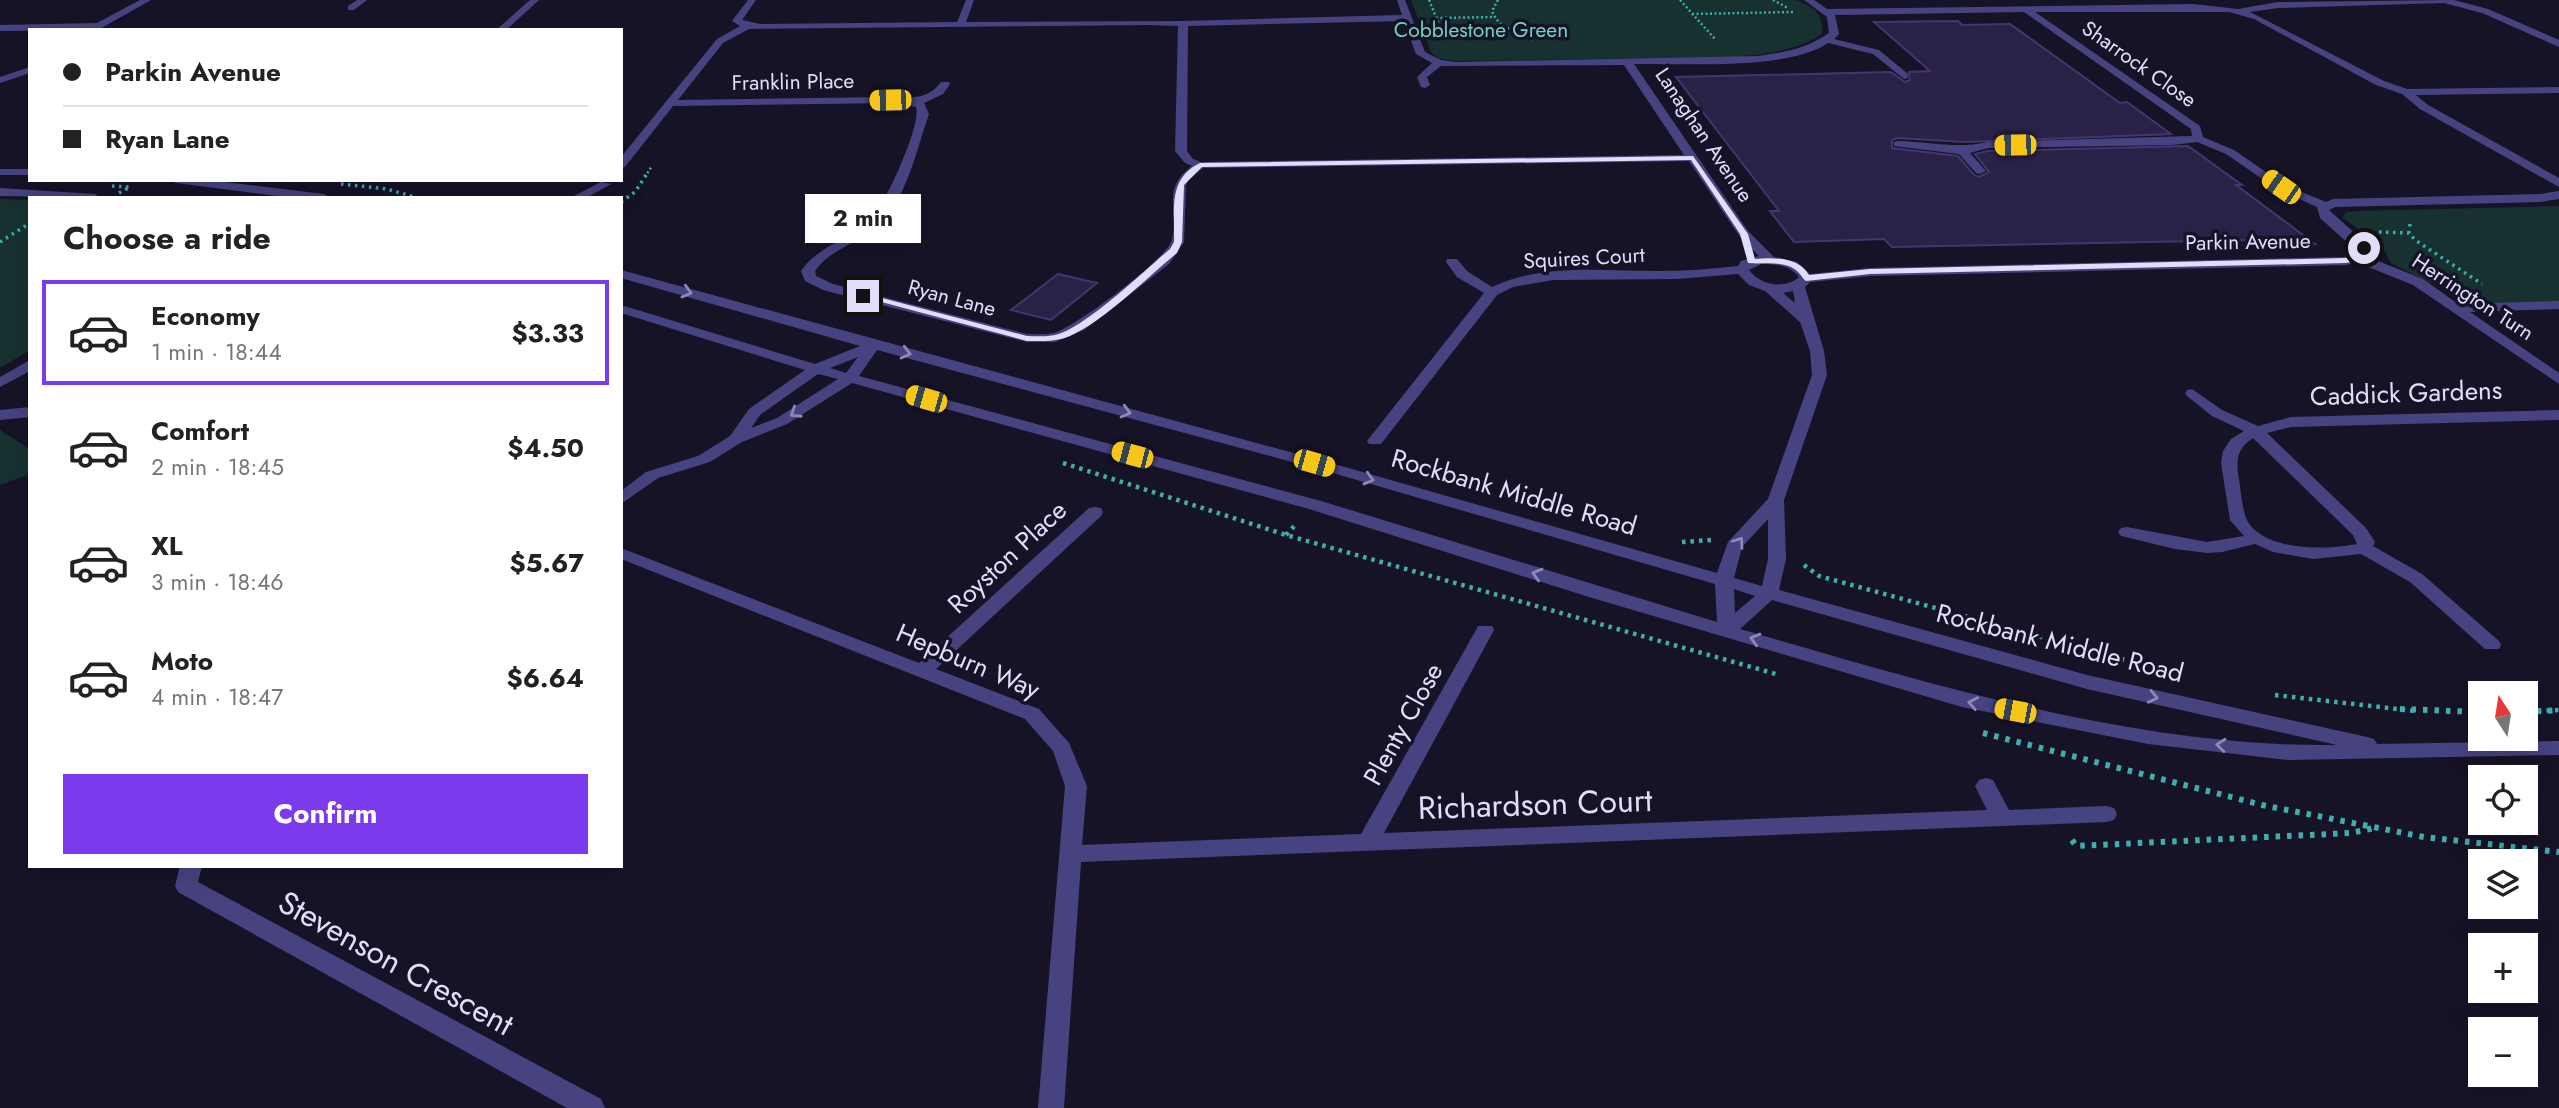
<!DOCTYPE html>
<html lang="en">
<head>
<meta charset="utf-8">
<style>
	:root { --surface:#fff; --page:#f6f6f6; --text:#222; --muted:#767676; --line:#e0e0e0; --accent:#7c3aed }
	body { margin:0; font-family:Jost,sans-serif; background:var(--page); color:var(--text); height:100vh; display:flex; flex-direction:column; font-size:26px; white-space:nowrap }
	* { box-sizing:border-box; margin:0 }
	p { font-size:23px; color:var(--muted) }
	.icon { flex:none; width:38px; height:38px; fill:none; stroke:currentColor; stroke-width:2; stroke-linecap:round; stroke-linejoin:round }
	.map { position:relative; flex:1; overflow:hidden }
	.drawer { position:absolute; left:28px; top:196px; width:595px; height:672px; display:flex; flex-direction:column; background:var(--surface); border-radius:0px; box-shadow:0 7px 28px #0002 }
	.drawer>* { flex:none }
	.guide { position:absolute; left:28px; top:28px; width:595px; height:154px; border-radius:0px; box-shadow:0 7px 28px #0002; display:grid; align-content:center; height:154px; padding:0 35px; background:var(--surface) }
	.needle { width:46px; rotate:348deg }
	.controls { position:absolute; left:2468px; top:681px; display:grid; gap:14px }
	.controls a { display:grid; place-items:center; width:70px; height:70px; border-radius:0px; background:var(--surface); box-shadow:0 7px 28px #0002; font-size:35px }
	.end { position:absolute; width:32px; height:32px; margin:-16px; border:9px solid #e1ddfb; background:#111; box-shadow:0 0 0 4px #111 }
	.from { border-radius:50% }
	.bubble { position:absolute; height:49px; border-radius:0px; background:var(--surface); box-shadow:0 7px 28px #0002; font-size:23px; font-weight:700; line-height:49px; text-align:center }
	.car { position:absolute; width:21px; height:42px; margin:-21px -10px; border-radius:9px; box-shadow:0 0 5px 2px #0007; background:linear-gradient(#f5c518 24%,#345 0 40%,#f5c518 0 76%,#345 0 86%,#f5c518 0) }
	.guide b { display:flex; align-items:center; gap:24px; height:66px; font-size:26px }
	.guide b+b { border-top:2px solid var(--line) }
	.guide i { width:18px; height:18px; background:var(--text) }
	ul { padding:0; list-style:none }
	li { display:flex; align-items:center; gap:21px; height:105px; margin:0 14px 10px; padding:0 21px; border:4px solid transparent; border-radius:0px }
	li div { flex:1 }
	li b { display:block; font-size:26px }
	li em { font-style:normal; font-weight:700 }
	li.active { border-color:var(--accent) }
	li>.icon { width:63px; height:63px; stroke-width:1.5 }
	h2 { padding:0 35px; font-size:32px; line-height:84px }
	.button { display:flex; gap:14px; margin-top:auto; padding:14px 35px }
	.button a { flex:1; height:80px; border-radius:0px; background:var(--accent); color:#fff; font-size:28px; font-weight:700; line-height:80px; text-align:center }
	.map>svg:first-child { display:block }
	.green { fill:#173131 }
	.building { fill:#2a2146; stroke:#433670; stroke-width:2 }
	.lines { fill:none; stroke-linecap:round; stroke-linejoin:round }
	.path-far3 { stroke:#3eafab; stroke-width:2.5; stroke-dasharray:2 2.5; stroke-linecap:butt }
	.path-far2 { stroke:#3eafab; stroke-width:3.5; stroke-dasharray:2.5 4.5; stroke-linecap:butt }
	.path-far1 { stroke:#3eafab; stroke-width:4.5; stroke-dasharray:3.5 5; stroke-linecap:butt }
	.path { stroke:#3eafab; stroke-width:6; stroke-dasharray:4.5 7; stroke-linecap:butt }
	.minor { fill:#474381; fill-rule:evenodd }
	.oneway { stroke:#8c88b8 }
	.route { fill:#e1ddfb }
	.labels { text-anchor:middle; stroke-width:7; stroke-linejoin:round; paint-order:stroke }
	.far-park-label { font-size:21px; fill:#70d5be; stroke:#171327 }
	.far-street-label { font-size:21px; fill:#e1ddfb; stroke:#171327 }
	.street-label { font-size:26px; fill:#e1ddfb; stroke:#171327 }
	.near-street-label { font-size:32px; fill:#e1ddfb; stroke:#171327 }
</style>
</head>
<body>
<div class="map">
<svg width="2559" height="1108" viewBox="0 0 2559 1108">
	<rect width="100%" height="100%" fill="#171327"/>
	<path class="green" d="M1411,0H1796C1814,7 1824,14 1822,34C1794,52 1765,54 1733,57L1454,61L1438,58L1431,52Z
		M0,199L30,200V350L0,368Z
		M2559,206V302L2490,305L2467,301L2391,263L2384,249L2342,217L2347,212L2357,211Z
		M0,430L30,449V474L0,485Z"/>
	<path class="building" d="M1958,21L1962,25L2010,24L2120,103L2127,102L2171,134L1965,142L1898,138L1892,140V148L1958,156L1974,175L1979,177L1989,172L1975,154L1988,151L2188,146L2242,185H2236L2315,244L2257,245L2250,240L1892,247L1884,239L1794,242L1770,211H1779L1676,77L1891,72L1905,82L1910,80L1909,72L1930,71L1874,22Z
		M1058,274L1097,283L1051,320L1011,310Z"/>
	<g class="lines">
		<path class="path-far3" d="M1429,0L1446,41
			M1498,0L1492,11C1498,28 1518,33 1533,40
			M1680,0L1715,39
			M1773,0L1788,8
			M1692,14L1794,12
			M1436,18L1494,17
			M645,177L652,166"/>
		<path class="path-far2" d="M341,184L387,189L418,198
			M112,186L130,187L117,194
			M621,202L635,192L646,175
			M2410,224L2409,233L2415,240L2482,284
			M2379,232L2409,233
			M0,242L30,223"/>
		<path class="path-far1" d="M1063,463L1286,535L1776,674
			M1286,535L1297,523
			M1682,542L1711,540
			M1804,565L1819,576L2147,666
			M2275,695L2415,711
			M2538,711L2559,710"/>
		<path class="path" d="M2400,709L2480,712
			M2525,712L2559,710
			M1983,733L2262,805L2424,837L2559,852
			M2072,840L2076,846L2351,833L2374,828"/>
		<path class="minor" d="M140,0H151L98,30L0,31V25L97,23Z
			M357,0H367L354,10H348V6Z
			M530,0H539L506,30H496Z
			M748,0H756L742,20L760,24L957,22L966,0H974L966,22L1183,21L1402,15L1397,0H1405L1425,52L1441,60L1456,62L1757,56C1785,52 1806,49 1829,33L1827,17L1804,0H1814L1827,9L2193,4L2238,9L2278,2L2454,0L2488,9L2559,40V47L2482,13L2444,3L2278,8L2250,12L2384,81L2407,89L2559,87V93L2416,95L2428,105L2559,178V187L2420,109L2402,94L2376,85L2254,19L2229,12H2035L2200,126L2203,137L2234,150L2285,185L2326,202L2333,199L2540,194L2559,191V199L2540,202L2335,207L2329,210L2368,245L2371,254L2368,257L2423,279L2458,304L2559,301V309L2470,312L2559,373V384L2413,285L2356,262L2346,265L1870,276L1810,282L1805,287L1824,351L1827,375L1784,500L1786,559L1779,590L2087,675L2367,737L2374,739L2377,744L2559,741V755L2289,760L2148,744L1962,707L1589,597L1309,509L852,383L787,424L742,442L710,462L658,478L621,504V491L646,472L698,456L730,436L749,409L805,370L621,313V305L815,364L860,346L621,278V270L1345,467L1717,573L1728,542L1768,499L1812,375L1810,351L1800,322L1765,291L1749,285L1738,274L1677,279L1554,280L1513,287L1497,295L1381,444H1369L1367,441L1484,293L1457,277L1446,262L1447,259H1457L1467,271L1492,287C1542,263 1604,271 1657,271C1684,271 1711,269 1738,266L1741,261L1759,256L1740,237L1689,161L1203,168L1188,180L1186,185L1184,242L1169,264L1084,330L1055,342H1027L823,290L805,281L801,271C819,245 848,241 870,220C885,206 922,124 916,107L890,103L673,106L625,167L621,168V157L717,39L740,26L732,21ZM2024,12L2191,129L2192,136L1988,142C1956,149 1931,142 1898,141L1894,142V146L1959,154L1976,173L1980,174L1986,171L1970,153L1988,148L2172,145L2197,142L2226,154L2277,189L2317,207L2320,218L2358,252L2344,257L1870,268L1810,274L1797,262L1774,257L1748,231L1634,64C1685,63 1786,71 1828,43L1873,54L1904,79L1908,78V74L1879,50L1834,39L1839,34L1835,15ZM1404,21L1416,54L1432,63L1417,77L1421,87L1425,88L1430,85L1427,77L1441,66L1624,65L1684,155L1201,162L1193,159L1187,151L1188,26ZM1150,25L1178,26L1175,151L1185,163L1192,166C1161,189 1179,208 1172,240C1168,258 1074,328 1054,333C1046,335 1036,334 1027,334L833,284L816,276L815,271C830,249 857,244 876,227C907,201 916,150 929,114L924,103L943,94L950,84L949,82H941C928,100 910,98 890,97L678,100L723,43L749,29ZM1761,264C1776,264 1789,265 1799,277C1784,290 1760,285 1749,270ZM1793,291L1795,303L1783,293ZM877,350L1333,473L1715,584L1717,622L1321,501L859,376ZM858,357L846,373L830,368ZM818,374L838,379L777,418L751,428L760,415ZM1768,519V559L1762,586L1734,578L1742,547ZM1734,589L1755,596L1735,613ZM1772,600L2087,689L2337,745C2137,748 1931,684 1740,629Z
			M30,67V73L0,83V77Z
			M0,169H30V175H0Z
			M170,180H207L324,194L330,198H293L176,183Z
			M601,182L611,184L586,198H570Z
			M0,188L95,194L101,198L0,196Z
			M30,360V371L0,387V377Z
			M2192,389L2222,410L2258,426L2291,417L2559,410V420L2291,427L2267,433L2366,528L2375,542L2373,546L2422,574L2499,641L2501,645L2499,649H2485L2410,582L2361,554L2313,559L2273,552L2255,544L2222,552L2207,553L2175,549L2121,536L2118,532L2121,528L2127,527L2207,542L2244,536L2230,520L2221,463L2223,451L2231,439L2244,431L2212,416L2187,396L2185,393L2187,390ZM2253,438L2353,535L2357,544C2327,550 2261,552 2246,518C2242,507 2241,491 2239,480C2236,461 2236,449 2253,438Z
			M30,407V417L0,420V410Z
			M1095,507L1101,508L1103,512L1101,516L936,669L1039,709L1069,743L1087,786L1082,845L1361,834L1476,630L1478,626H1492L1494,630L1384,833L1987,810L1975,786L1979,780L1986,778L1993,780L2009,810L2106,806L2114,808L2117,814L2114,820L2106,822L1081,862L1064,1108H1038L1065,786L1053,751L1025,719L621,559V548L919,663L1089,508Z
			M180,866H202L198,882L601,1099L605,1108H567L178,892L175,886Z"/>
	</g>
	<defs><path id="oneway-chevron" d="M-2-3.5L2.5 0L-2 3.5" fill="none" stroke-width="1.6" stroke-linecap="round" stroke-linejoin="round" transform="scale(1.75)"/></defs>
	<g class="oneway">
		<use href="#oneway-chevron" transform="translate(687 292) rotate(16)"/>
		<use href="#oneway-chevron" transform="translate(906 353) rotate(15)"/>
		<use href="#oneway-chevron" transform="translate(1126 412) rotate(15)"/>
		<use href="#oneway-chevron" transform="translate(795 413) rotate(147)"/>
		<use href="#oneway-chevron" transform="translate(1369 479) rotate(16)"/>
		<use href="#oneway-chevron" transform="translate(1739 542) rotate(-54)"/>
		<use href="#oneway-chevron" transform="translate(1537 574) rotate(-163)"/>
		<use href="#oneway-chevron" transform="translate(1755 639) rotate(-164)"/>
		<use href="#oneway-chevron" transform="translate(2153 697) rotate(12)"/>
		<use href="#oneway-chevron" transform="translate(1973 703) rotate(-169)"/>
		<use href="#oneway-chevron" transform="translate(2221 745) rotate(-174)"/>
	</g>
	<path class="route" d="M1693,156L1748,234L1755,259C1773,257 1799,257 1809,275L1870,269L2346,258L2356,256L2364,246L2369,248V254L2361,260L2346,263L1870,274L1806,281C1803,279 1801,275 1799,273C1786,259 1764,265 1748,263L1740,234L1691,160L1202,167L1184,185L1182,242L1177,253C1145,279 1107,319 1070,336C1056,342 1041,341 1027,341L859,296L863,293L1027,336C1036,336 1046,337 1055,335C1084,329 1145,270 1170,249L1174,242C1175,210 1167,179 1200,163Z"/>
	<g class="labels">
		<g class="far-park-label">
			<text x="1481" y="37">Cobblestone Green</text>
		</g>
		<g class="far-street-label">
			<text transform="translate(2139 64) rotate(35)" y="7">Sharrock Close</text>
			<text transform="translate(793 82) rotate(-1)" y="7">Franklin Place</text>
			<text transform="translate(1704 135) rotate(56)" y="7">Lanaghan Avenue</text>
			<text transform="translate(2248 242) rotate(-1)" y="7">Parkin Avenue</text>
			<text transform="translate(1584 258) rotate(-3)" y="7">Squires Court</text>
			<text transform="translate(2473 297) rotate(33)" y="7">Herrington Turn</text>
			<text transform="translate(952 298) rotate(15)" y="7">Ryan Lane</text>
		</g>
		<g class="street-label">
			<text transform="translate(2406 393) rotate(-2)" y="9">Caddick Gardens</text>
			<text transform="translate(1514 492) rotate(16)" y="9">Rockbank Middle Road</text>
			<text transform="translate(1007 557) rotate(-43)" y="9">Royston Place</text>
			<text transform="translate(2060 643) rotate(14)" y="9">Rockbank Middle Road</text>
			<text transform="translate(968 661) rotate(23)" y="9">Hepburn Way</text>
			<text transform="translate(1403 724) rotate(-61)" y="9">Plenty Close</text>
		</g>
		<g class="near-street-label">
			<text transform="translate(1535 804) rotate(-2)" y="11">Richardson Court</text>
			<text transform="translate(396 963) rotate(29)" y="11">Stevenson Crescent</text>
		</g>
	</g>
</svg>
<div class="controls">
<a><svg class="needle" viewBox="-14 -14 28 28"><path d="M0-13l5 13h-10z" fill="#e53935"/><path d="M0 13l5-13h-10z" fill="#767676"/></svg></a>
<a><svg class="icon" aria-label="locate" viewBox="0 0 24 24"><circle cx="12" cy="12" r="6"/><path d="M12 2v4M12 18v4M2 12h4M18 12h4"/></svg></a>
<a><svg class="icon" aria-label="layers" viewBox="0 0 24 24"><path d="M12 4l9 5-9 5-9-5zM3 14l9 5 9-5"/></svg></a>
<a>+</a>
<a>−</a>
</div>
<i class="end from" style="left:2364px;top:248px"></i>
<i class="end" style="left:863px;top:296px"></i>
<div class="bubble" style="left:805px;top:194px;width:116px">2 min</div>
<i class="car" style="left:890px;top:100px;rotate:269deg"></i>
<i class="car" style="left:2015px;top:145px;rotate:269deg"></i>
<i class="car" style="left:2281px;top:187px;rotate:305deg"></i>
<i class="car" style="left:926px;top:399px;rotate:286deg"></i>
<i class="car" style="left:1132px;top:455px;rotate:285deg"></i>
<i class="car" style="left:1314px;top:463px;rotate:106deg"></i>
<i class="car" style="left:2015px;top:711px;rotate:281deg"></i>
<div class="guide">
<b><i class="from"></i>Parkin Avenue</b>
<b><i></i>Ryan Lane</b>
</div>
<section class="drawer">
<h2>Choose a ride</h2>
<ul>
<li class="active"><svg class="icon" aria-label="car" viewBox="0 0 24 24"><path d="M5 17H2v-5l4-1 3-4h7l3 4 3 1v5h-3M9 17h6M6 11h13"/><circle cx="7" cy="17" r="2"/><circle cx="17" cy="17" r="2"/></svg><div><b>Economy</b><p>1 min · 18:44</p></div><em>$3.33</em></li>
<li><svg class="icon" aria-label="car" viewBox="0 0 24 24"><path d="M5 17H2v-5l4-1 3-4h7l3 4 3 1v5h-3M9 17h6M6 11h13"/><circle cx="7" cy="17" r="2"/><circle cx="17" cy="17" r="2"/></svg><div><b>Comfort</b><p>2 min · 18:45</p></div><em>$4.50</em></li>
<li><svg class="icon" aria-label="car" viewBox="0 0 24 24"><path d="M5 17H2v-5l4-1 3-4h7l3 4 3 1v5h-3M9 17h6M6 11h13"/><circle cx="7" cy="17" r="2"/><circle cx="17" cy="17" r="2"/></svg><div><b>XL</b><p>3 min · 18:46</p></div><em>$5.67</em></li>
<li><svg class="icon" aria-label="car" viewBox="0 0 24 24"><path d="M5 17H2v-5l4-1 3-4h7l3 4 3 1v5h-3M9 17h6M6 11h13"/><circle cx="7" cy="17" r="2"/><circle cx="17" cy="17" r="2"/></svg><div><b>Moto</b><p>4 min · 18:47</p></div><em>$6.64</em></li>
</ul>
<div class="button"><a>Confirm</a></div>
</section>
</div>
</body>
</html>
